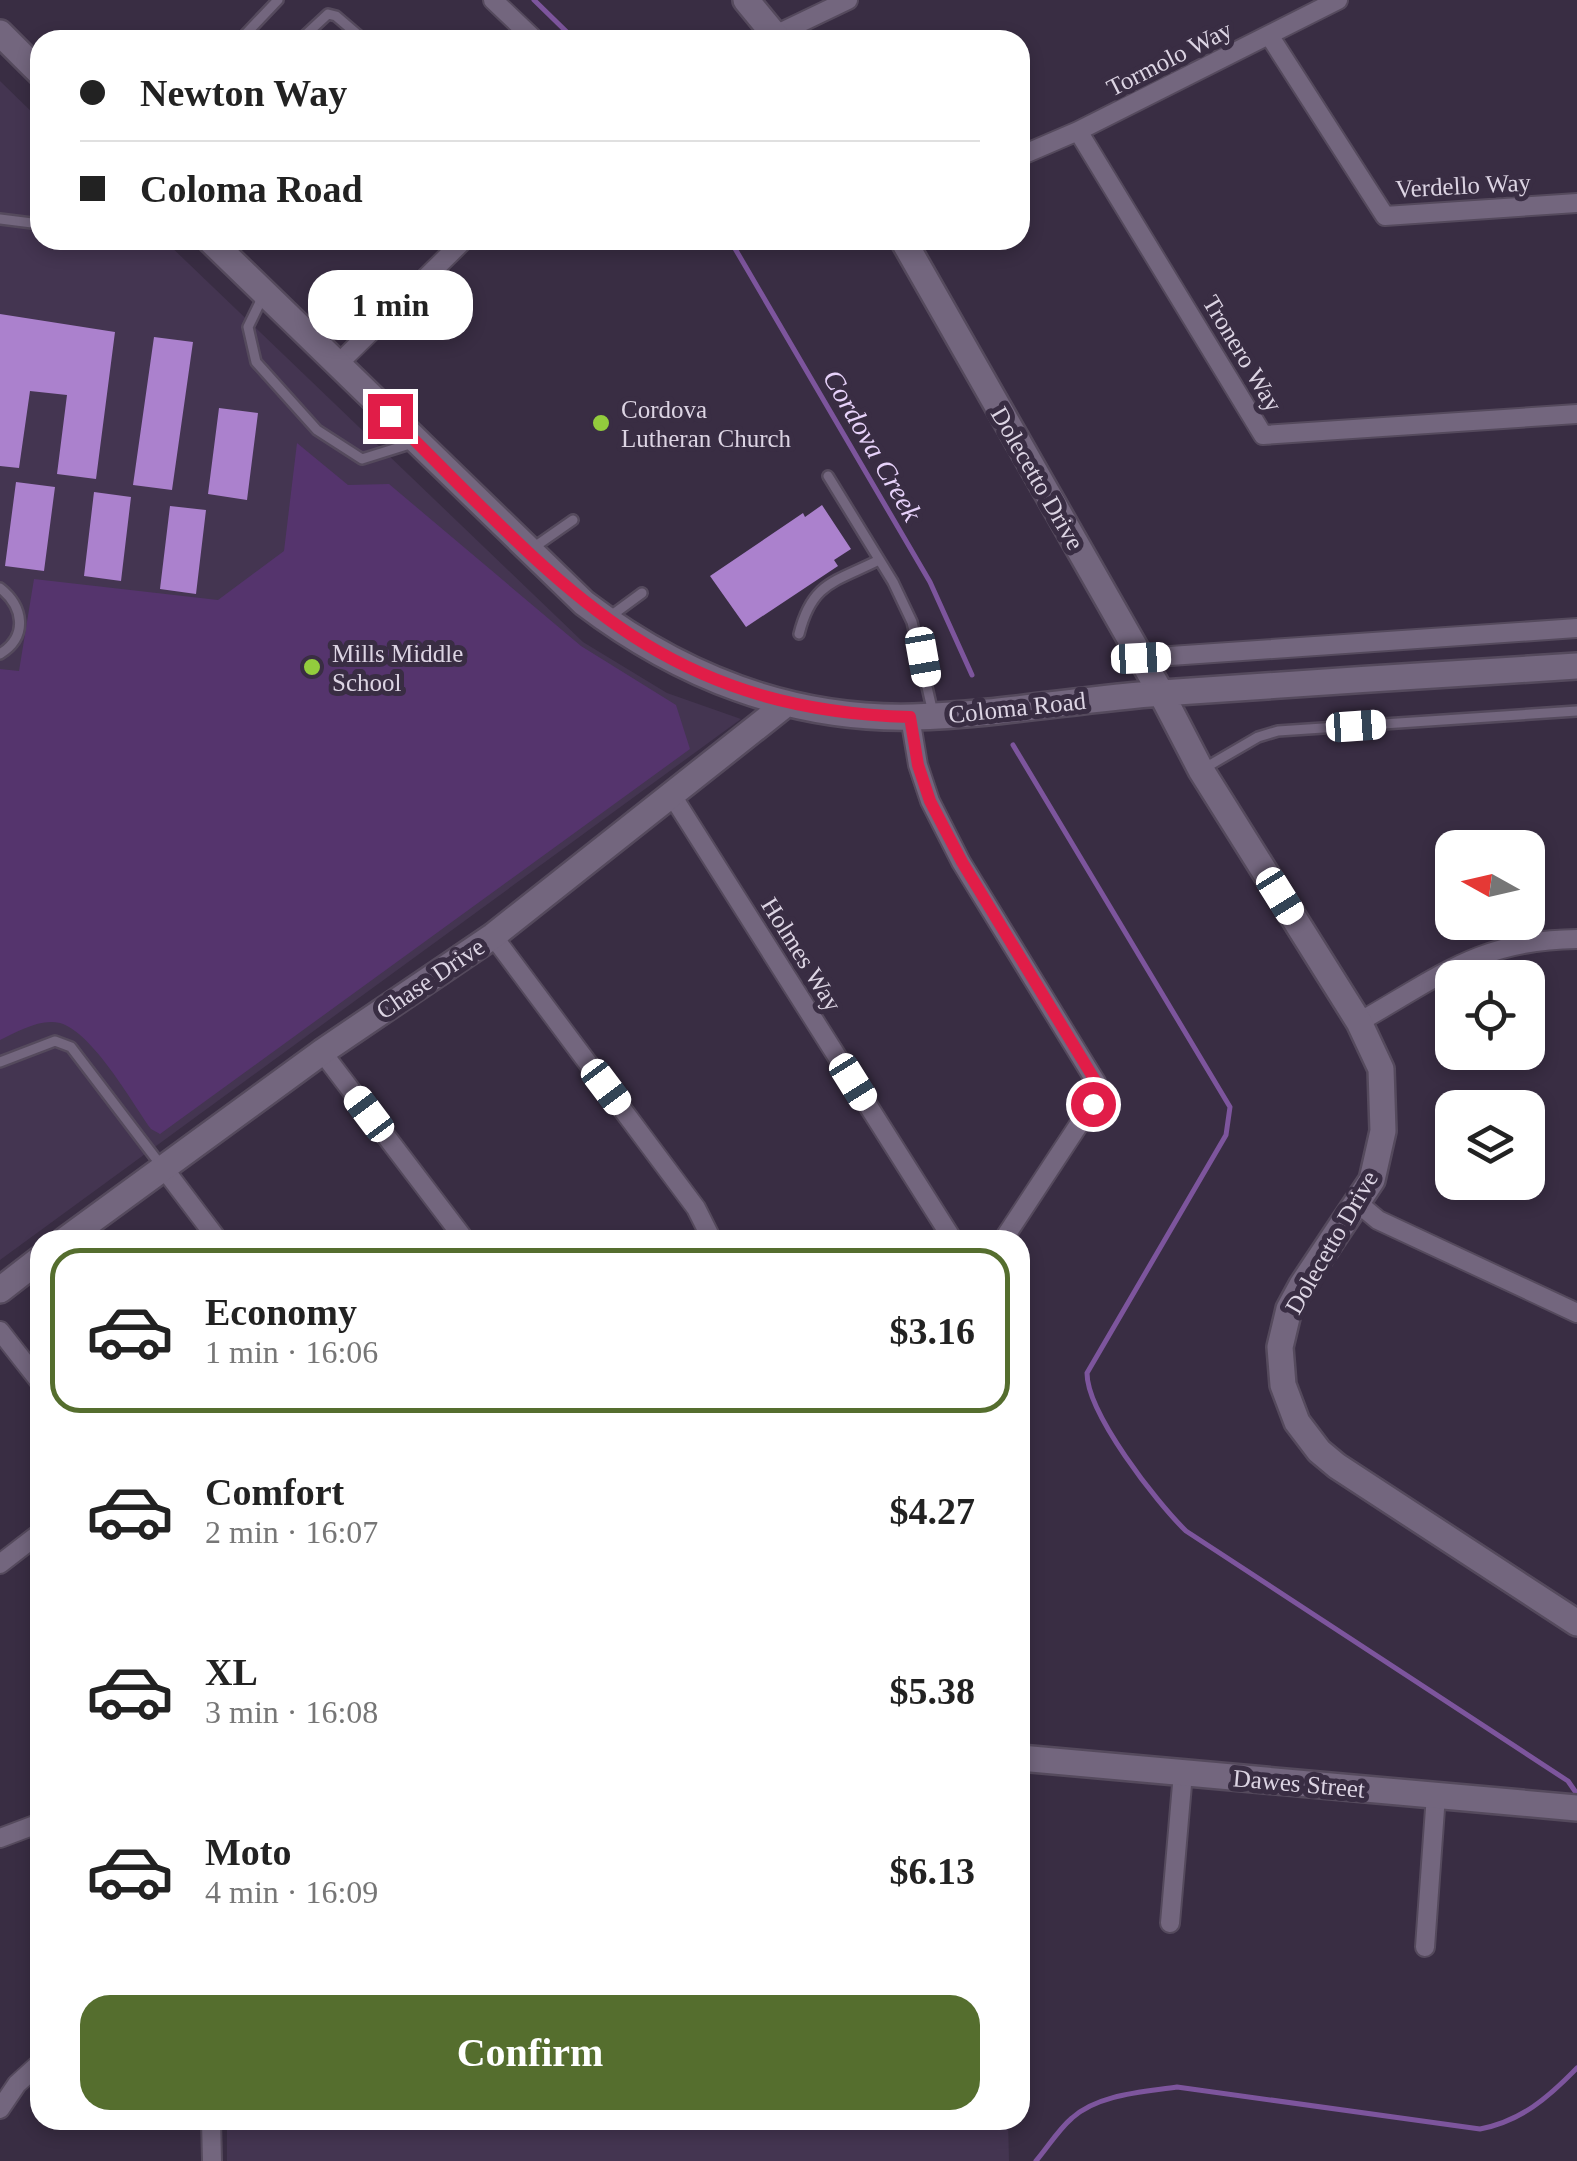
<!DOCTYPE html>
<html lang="en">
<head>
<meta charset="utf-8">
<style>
	:root { --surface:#fff; --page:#f2f2f2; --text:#222; --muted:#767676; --line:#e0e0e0; --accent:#556e2e }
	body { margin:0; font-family:"Times New Roman",serif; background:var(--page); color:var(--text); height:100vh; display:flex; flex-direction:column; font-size:38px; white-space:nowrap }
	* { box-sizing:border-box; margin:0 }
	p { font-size:32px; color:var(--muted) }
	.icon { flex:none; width:55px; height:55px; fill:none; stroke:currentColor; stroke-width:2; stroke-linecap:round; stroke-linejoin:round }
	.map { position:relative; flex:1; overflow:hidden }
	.sheet { position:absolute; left:30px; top:1230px; width:1000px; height:900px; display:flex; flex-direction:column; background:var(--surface); border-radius:30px; box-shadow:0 5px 15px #0003 }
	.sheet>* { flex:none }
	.guide { position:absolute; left:30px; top:30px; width:1000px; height:220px; border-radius:30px; box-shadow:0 5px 15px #0003; display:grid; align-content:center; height:220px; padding:0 50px; background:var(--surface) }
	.needle { width:65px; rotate:278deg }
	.buttons { position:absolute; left:1435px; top:830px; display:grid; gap:20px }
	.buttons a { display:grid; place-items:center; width:110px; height:110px; border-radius:20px; background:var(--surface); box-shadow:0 5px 15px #0003; font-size:50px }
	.end { position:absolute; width:45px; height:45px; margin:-22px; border:12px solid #e11d48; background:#fff; box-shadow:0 0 0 5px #fff }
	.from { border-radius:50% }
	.bubble { position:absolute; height:70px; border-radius:30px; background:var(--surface); box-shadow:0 5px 15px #0003; font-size:32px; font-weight:800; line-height:70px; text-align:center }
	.car { position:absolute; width:30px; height:60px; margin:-30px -15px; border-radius:12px; box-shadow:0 0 8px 2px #0007; background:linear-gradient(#fff 24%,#345 0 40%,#fff 0 76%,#345 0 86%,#fff 0) }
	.guide b { display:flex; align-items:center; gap:35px; height:95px; font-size:38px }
	.guide b+b { border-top:2px solid var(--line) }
	.guide i { width:25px; height:25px; background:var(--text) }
	ul { padding:18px 0 0; list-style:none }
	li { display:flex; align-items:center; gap:30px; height:165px; margin:0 20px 15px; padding:0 30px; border:5px solid transparent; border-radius:30px }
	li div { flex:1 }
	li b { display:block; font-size:38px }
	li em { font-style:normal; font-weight:800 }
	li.on { border-color:var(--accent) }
	li>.icon { width:90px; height:90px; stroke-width:1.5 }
	.cta { display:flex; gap:20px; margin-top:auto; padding:20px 50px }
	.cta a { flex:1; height:115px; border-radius:30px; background:var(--accent); color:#fff; font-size:40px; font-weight:800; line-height:115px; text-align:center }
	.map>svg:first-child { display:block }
	.built { fill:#443551 }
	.green { fill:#55346d }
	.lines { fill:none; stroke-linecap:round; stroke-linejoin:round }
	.stream { stroke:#7d559d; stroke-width:5 }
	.building { fill:#ab81cd }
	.lane-casing { stroke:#554a5d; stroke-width:14 }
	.street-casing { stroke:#554a5d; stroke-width:22 }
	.secondary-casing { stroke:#554a5d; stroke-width:30 }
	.lane { stroke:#73667e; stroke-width:9 }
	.street { stroke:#73667e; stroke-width:18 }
	.secondary { stroke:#73667e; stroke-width:25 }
	.route { stroke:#e11d48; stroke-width:12 }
	.poi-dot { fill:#93cc3d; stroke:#392d43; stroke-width:4 }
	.labels { text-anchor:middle; stroke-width:10; stroke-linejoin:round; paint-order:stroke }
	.street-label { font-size:25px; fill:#dcd4e3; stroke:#392d43 }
	.poi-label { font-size:25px; fill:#dcd4e3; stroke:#392d43; text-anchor:start }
	.water-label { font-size:28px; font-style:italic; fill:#e7d2fa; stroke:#392d43 }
</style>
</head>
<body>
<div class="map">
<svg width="1577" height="2161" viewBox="0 0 1577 2161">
	<rect width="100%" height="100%" fill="#392d43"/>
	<path class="built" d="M0,81L40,120V240H164L583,642L667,693L741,719L0,1260Z
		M227,2120H1008L1009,2161H227Z"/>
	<path class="green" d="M297,443L348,485L389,484L581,646L676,705L690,749L160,1134L151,1129C131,1101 93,1033 60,1023C40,1018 17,1032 0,1040V669L19,671L34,579L218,600L284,551Z"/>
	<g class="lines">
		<path class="stream" d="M534,0L575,40
			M730,240L930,582L972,675
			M1013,745L1230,1107L1226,1135L1087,1373C1087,1413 1156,1502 1186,1531L1568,1781L1577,1794
			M1036,2161C1048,2147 1058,2130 1072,2118C1098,2094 1144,2092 1177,2087L1480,2129C1521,2121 1548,2098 1577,2068"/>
	</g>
	<path class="building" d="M0,314L115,332L96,479L57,474L67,395L30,391L19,468L0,466Z
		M154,337L193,342L172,490L133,485Z
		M219,408L258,413L247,500L208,494Z
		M16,482L55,487L44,571L5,566Z
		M94,492L131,497L121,581L84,576Z
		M822,505L851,549L834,560L838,566L746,627L710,576L803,513L805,517Z
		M170,506L206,510L196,594L160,589Z"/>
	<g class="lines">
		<g class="lane-casing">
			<path id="lane" d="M240,40L278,0
				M300,40L328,14L336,16L364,40
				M0,219L40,224
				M263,296L248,327L256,362L317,430L362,459L413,443
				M828,476L893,582L912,622L933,713
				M530,550L573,520
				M0,588C23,606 29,636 0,654
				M608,618L642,593
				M799,634C812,582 835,582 879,560
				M1203,769L1258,737L1278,731L1577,711
				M0,1062L55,1041L71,1047L160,1164"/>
		</g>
		<g class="street-casing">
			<path id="street" d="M493,0L535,40
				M775,35L848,0
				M1269,35L1385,216L1577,203
				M1078,131L1263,435L1577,414
				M1020,156L1078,131L1338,0
				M337,365L464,240
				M1141,658L1577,628
				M910,717L918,765L930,801L961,862L1096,1082L1093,1103L1003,1240
				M673,797L953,1240
				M493,936L696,1208L712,1240
				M1359,1022C1439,977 1480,940 1577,939
				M322,1052L465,1240
				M162,1166L218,1240
				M1359,1204L1378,1220L1577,1313
				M0,1331L40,1382
				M0,1564L40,1533
				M0,1838L40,1823
				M1170,1923L1183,1773
				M1425,1947L1436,1795
				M0,2109L17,2084L40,2063
				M211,2120L212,2161"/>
		</g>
		<g class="secondary-casing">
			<path id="secondary" d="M746,0L779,40
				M0,33L40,73
				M210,240L584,603C680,676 791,720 913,717C996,715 1079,699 1162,693C1300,683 1439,675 1577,666
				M903,240L1161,693L1201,770L1359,1022L1381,1069L1383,1131L1372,1180L1302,1285L1289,1309L1280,1347L1283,1385L1297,1422L1319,1451L1337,1466L1577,1623
				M65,1240L322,1052L493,936L786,704
				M0,1290L40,1259
				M1020,1758L1577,1808"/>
		</g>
		<use href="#lane" class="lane"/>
		<use href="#street" class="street"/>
		<use href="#secondary" class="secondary"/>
	</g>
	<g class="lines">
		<path class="route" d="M390,416C560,582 653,709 910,717L918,765L930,801L962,862L1096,1082L1093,1104"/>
	</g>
	<g class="poi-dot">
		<circle cx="601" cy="423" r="10"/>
		<circle cx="312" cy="667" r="10"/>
	</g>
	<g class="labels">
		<g class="street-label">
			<text transform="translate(1169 58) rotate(-27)" y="9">Tormolo Way</text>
			<text transform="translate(1463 185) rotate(-3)" y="9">Verdello Way</text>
			<text transform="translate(1243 353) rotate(59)" y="9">Tronero Way</text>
			<text transform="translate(1038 478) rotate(60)" y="9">Dolecetto Drive</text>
			<text transform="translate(1017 707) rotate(-6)" y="9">Coloma Road</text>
			<text transform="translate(802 954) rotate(58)" y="9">Holmes Way</text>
			<text transform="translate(430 978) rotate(-34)" y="9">Chase Drive</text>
			<text transform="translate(1331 1242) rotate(-60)" y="9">Dolecetto Drive</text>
			<text transform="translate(1299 1783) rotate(5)" y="9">Dawes Street</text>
		</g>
		<g class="poi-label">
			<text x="621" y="418">Cordova<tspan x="621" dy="29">Lutheran Church</tspan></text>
			<text x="332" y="662">Mills Middle<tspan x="332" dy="29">School</tspan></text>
		</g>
		<g class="water-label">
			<text transform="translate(873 445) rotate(60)" y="10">Cordova Creek</text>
		</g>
	</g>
</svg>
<div class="buttons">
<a><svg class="needle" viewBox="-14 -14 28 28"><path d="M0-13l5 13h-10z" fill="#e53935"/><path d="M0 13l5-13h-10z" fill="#767676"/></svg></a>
<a><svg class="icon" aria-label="locate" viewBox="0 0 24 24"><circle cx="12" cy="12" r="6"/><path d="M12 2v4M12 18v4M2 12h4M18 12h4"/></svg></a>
<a><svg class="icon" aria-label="layers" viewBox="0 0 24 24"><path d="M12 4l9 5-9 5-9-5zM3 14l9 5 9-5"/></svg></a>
</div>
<i class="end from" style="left:1093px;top:1104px"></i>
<i class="end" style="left:390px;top:416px"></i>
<div class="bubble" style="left:308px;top:270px;width:165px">1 min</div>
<i class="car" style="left:923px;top:657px;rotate:170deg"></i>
<i class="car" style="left:1141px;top:658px;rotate:87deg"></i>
<i class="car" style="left:1356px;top:726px;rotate:86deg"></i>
<i class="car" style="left:1280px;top:896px;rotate:148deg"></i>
<i class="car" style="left:853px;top:1082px;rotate:148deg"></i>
<i class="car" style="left:606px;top:1087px;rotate:143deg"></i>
<i class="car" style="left:369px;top:1114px;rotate:323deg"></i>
<div class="guide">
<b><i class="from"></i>Newton Way</b>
<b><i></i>Coloma Road</b>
</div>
<section class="sheet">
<ul>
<li class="on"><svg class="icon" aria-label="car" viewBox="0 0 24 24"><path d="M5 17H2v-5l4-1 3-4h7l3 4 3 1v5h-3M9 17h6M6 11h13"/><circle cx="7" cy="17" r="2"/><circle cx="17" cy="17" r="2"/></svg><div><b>Economy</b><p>1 min · 16:06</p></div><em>$3.16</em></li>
<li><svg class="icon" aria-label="car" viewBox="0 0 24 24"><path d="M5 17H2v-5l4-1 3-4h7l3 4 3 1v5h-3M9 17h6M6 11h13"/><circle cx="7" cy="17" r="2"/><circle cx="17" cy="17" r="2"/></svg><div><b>Comfort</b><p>2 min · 16:07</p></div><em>$4.27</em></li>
<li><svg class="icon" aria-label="car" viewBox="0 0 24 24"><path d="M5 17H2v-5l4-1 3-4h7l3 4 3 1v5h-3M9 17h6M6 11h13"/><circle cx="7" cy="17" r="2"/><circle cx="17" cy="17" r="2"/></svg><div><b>XL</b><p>3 min · 16:08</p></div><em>$5.38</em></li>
<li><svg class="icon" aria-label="car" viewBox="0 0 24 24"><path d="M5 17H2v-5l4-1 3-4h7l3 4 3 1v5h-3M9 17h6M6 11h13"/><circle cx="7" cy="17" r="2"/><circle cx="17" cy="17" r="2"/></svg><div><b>Moto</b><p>4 min · 16:09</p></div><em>$6.13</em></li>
</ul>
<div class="cta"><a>Confirm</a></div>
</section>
</div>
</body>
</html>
